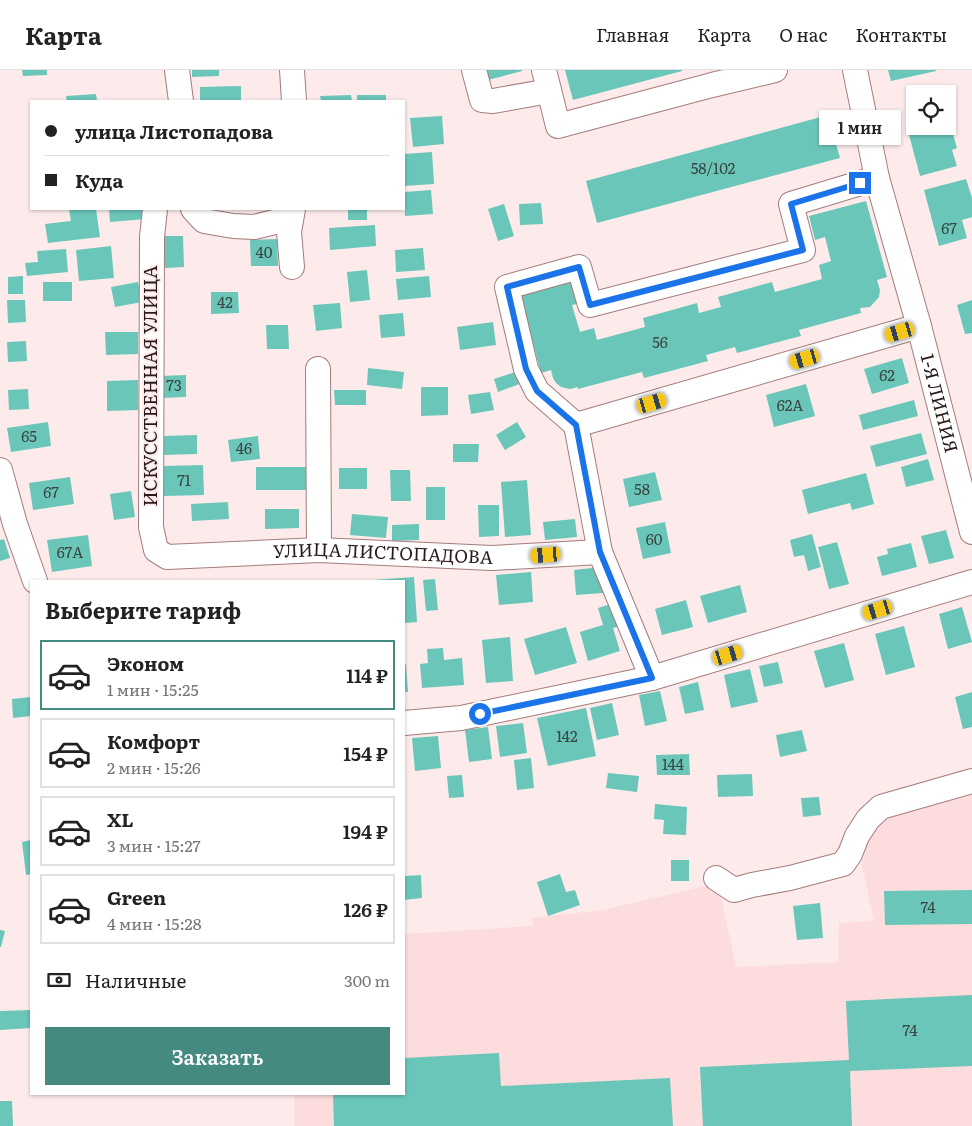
<!DOCTYPE html>
<html lang="ru">
<head>
<meta charset="utf-8">
<style>
	:root { --surface:#fff; --page:#f2f2f2; --text:#222; --muted:#767676; --line:#e0e0e0; --accent:#458a81 }
	body { margin:0; font-family:Literata,serif; background:var(--page); color:var(--text); height:100vh; display:flex; flex-direction:column; font-size:19px; white-space:nowrap }
	* { box-sizing:border-box; margin:0 }
	p { font-size:16px; color:var(--muted) }
	.icon { flex:none; width:28px; height:28px; fill:none; stroke:currentColor; stroke-width:2; stroke-linecap:round; stroke-linejoin:round }
	.map { position:relative; flex:1; overflow:hidden }
	.side { position:absolute; left:30px; top:510px; width:375px; height:515px; display:flex; flex-direction:column; background:var(--surface); border-radius:0px; box-shadow:0 1px 4px #0004 }
	.side>* { flex:none }
	.hud { position:absolute; left:30px; top:30px; width:375px; height:110px; border-radius:0px; box-shadow:0 1px 4px #0004; display:grid; align-content:center; height:110px; padding:0 15px; background:var(--surface) }
	.tools { position:absolute; left:906px; top:15px; display:grid; gap:10px }
	.tools a { display:grid; place-items:center; width:50px; height:50px; border-radius:0px; background:var(--surface); box-shadow:0 1px 4px #0004; font-size:25px }
	.end { position:absolute; width:22px; height:22px; margin:-11px; border:6px solid #1a73e8; background:#fff; box-shadow:0 0 0 2px #fff }
	.from { border-radius:50% }
	.bubble { position:absolute; height:35px; border-radius:0px; background:var(--surface); box-shadow:0 1px 4px #0004; font-size:16px; font-weight:600; line-height:35px; text-align:center }
	.car { position:absolute; width:15px; height:30px; margin:-15px -8px; border-radius:6px; box-shadow:0 0 4px 1px #0007; background:linear-gradient(#f5c518 24%,#345 0 40%,#f5c518 0 76%,#345 0 86%,#f5c518 0) }
	.hud b { display:flex; align-items:center; gap:18px; height:48px; font-size:19px }
	.hud b+b { border-top:1px solid var(--line) }
	.hud i { width:12px; height:12px; background:var(--text) }
	ul { padding:0; list-style:none }
	li { display:flex; align-items:center; gap:15px; height:70px; margin:0 10px 8px; padding:0 5px; border:2px solid var(--line); border-radius:0px }
	li div { flex:1 }
	li b { display:block; font-size:19px }
	li em { font-style:normal; font-weight:600 }
	li.selected { border-color:var(--accent) }
	li>.icon { width:45px; height:45px; stroke-width:1.5 }
	h2 { padding:0 15px; font-size:22px; line-height:60px }
	.pay { display:flex; align-items:center; gap:12px; height:55px; padding:0 15px; font-size:19px }
	.pay p { margin-inline-start:auto }
	.primary-button { display:flex; gap:10px; margin-top:auto; padding:10px 15px }
	.primary-button a { flex:1; height:58px; border-radius:0px; background:var(--accent); color:#fff; font-size:20px; font-weight:600; line-height:58px; text-align:center }
	header { display:flex; align-items:center; gap:30px; box-sizing:border-box; height:70px; padding:0 25px; background:var(--surface); border-bottom:1px solid var(--line) }
	header strong { font-size:24px }
	nav { display:flex; gap:28px; margin-inline-start:auto; font-size:18px }
	.map>svg:first-child { display:block }
	.built { fill:#fcdcdc }
	.building { fill:#6ac6b9 }
	.lines { fill:none; stroke-linecap:round; stroke-linejoin:round }
	.minor-casing { stroke:#a37c7b; stroke-width:26 }
	.minor { stroke:#fff; stroke-width:24 }
	.route { stroke:#1a73e8; stroke-width:6 }
	.labels { text-anchor:middle; stroke-width:4; stroke-linejoin:round; paint-order:stroke }
	.number-label { font-size:15px; fill:#3a4642 }
	.street-label { font-size:18px; fill:#2a1b1b; stroke:#fdebeb }
</style>
</head>
<body>
<header>
<strong>Карта</strong>
<nav><a>Главная</a><a>Карта</a><a>О нас</a><a>Контакты</a></nav>
</header>
<div class="map">
<svg width="972" height="1056" viewBox="0 0 972 1056">
	<rect width="100%" height="100%" fill="#fdebeb"/>
	<path class="built" d="M972,716V1056H294V1024H404V864L533,856L532,848L602,840L715,814L722,831L736,897L838,892L839,853L874,851L862,795L873,744Z"/>
	<path class="building" d="M22,0H47V5L23,6Z
		M192,0H219V6L192,7Z
		M485,0H522V1L488,10Z
		M565,0H682V1L573,30Z
		M888,0H936V1L891,11Z
		M241,16V31H200V17Z
		M96,24L97,31H67L66,26Z
		M351,25L352,31H321L320,26Z
		M357,25H386V31H357Z
		M828,45L840,88L597,153L586,111Z
		M442,46L444,74L413,77L410,48Z
		M948,47L957,78L952,80L957,96L920,106L908,61L925,56H948Z
		M432,82L434,114L404,116V84Z
		M966,109L972,128V147L962,150L967,168L939,176L924,120Z
		M431,120L433,144L405,146L404,122Z
		M866,131L887,207L877,210L880,220L879,227L870,237L860,238L861,243L799,260L801,266L737,283L735,277L706,285L708,291L644,308L642,302L578,319V317L570,319L561,317L556,313L553,308L551,300L541,303L520,224L575,209L582,233L572,235L580,262L594,258L597,270L645,257L643,248L697,233L699,243L721,237L718,227L772,212L775,222L822,209L819,195L831,191L825,167L815,170L809,146Z
		M541,133L543,154L520,155L519,134Z
		M504,134L514,166L498,171L488,139Z
		M69,139H96L100,167L48,173L45,154L71,151Z
		M109,139H145L146,149L110,152Z
		M348,139H367V150H348Z
		M375,155L376,176L330,180L329,158Z
		M164,166H183L184,197L165,198Z
		M277,169L278,196H251L250,170Z
		M111,176L114,208L79,211L76,180Z
		M423,178L425,200L396,202L395,180Z
		M66,179L68,202L27,206L25,193L38,192L37,181Z
		M367,200L370,230L350,232L347,202Z
		M23,206V224H8V207Z
		M429,206L431,227L398,230L396,209Z
		M43,212H72V231H43Z
		M138,212L142,232L115,237L111,217Z
		M211,222H238L239,243L211,244Z
		M7,230H25L26,252L8,253Z
		M972,230V263L965,264L957,235Z
		M340,233L342,258L316,261L313,235Z
		M403,243L405,266L381,268L379,245Z
		M493,252L496,275L460,280L457,257Z
		M266,255H288L289,279H267Z
		M105,262H138V284L106,285Z
		M26,271L27,291L8,292L7,272Z
		M902,288L909,313L872,324L864,299Z
		M368,298L404,302L402,319L367,315Z
		M522,300L525,312L498,322L494,309Z
		M186,305V327L162,328L161,306Z
		M138,310V340L107,341V311Z
		M806,314L815,346L774,357L766,325Z
		M421,317H448V345L421,346Z
		M28,319L29,339L9,340L8,320Z
		M334,320H366V335H335Z
		M490,322L494,340L471,344L468,325Z
		M914,330L918,346L863,360L859,345Z
		M48,352L51,376L11,382L7,358Z
		M517,352L526,367L505,380L496,365Z
		M921,363L927,384L876,397L870,376Z
		M197,365V384L163,385L162,366Z
		M258,366L260,389L231,392L228,370Z
		M453,374H479L478,392H453Z
		M928,389L934,410L906,417L901,397Z
		M203,395L204,425L164,426L163,396Z
		M256,397H307V420H256Z
		M339,398H367V419H339Z
		M390,400H410L411,431H391Z
		M655,402L662,430L629,437L623,409Z
		M866,403L874,434L852,440L850,433L808,444L802,420Z
		M70,407L74,434L33,440L29,413Z
		M527,410L531,465L505,467L501,412Z
		M426,417H445V450H426Z
		M131,421L135,447L114,450L110,424Z
		M228,432L229,449L192,451L191,434Z
		M478,435H499V466L479,467Z
		M265,439H299V458L265,459Z
		M352,444L388,447L386,468L350,465Z
		M575,449L577,467L545,470L543,452Z
		M665,452L671,483L643,489L636,458Z
		M419,454V470L392,471V455Z
		M946,460L954,488L929,494L921,466Z
		M812,464L821,497L808,501L804,485L794,487L790,470Z
		M88,465L92,496L52,502L47,470Z
		M4,469L10,488L0,491V470Z
		M837,472L849,514L829,519L818,477Z
		M911,473L917,497L882,506L877,487L888,484L887,479Z
		M601,497L603,523L576,525L574,500Z
		M531,502L533,532L499,535L496,505Z
		M414,507L417,552L404,553V511H374V510Z
		M435,509L438,540L426,541L423,510Z
		M740,515L747,542L708,553L700,526Z
		M686,530L693,557L662,565L655,539Z
		M614,533L621,556L613,558L620,581L588,591L580,562L603,555L598,538Z
		M962,537L972,572L948,579L939,544Z
		M904,556L915,597L886,605L875,564Z
		M566,557L577,593L535,605L524,569Z
		M510,567L513,611L486,613L482,570Z
		M844,573L854,610L825,618L814,581Z
		M443,578L444,590L462,588L464,615L422,618L420,594L428,593L427,579Z
		M778,592L783,613L764,617L759,596Z
		M406,594L408,622H404V595Z
		M750,599L758,632L731,638L724,605Z
		M698,612L704,640L685,644L679,617Z
		M660,621L667,651L645,656L639,625Z
		M972,622V657L963,659L955,627Z
		M31,627V646L13,648L12,629Z
		M612,633L619,665L597,670L590,638Z
		M586,638L596,686L548,696L537,648Z
		M523,653L527,683L500,687L496,656Z
		M488,657L492,689L469,692L465,660Z
		M802,660L807,681L780,687L776,665Z
		M438,666L441,698L415,701L412,668Z
		M689,684L690,705H657L656,685Z
		M531,688L534,718L517,720L514,690Z
		M608,703L639,706L637,722L606,718Z
		M752,704L753,726L718,727L717,705Z
		M462,705L464,727L449,728L447,706Z
		M819,727L821,745L803,747L801,728Z
		M655,734L687,737L686,765L663,764L664,750L654,749Z
		M31,770V804L26,805L22,772Z
		M671,790H689V811H671Z
		M560,804L566,822L575,820L580,835L548,846L537,812Z
		M421,805L422,828L404,830V806Z
		M972,820V854L885,855L884,821Z
		M820,833L823,868L797,870L793,836Z
		M0,860L5,861L1,877H0Z
		M972,925V996L850,1001L852,1056H703L700,997L849,990L846,931Z
		M31,940V958L0,960V941Z
		M499,983L501,1016L670,1008L673,1056H334L333,1024H404V988Z
		M0,1031H12L13,1056H0Z"/>
	<g class="lines">
		<g class="minor-casing">
			<g id="minor">
				<path d="M177,0L181,31"/>
				<path d="M292,0L294,31"/>
				<path d="M474,0L482,30L493,31L549,21"/>
				<path d="M544,0L558,56L712,15L775,0"/>
				<path id="s1" d="M855,0L877,108L919,256L972,462"/>
				<path id="s2" d="M155,139L152,167L151,457L156,480L167,487L319,480L492,488L600,482"/>
				<path d="M193,139L204,151L233,156L254,157L291,148"/>
				<path d="M292,197L289,162L293,139"/>
				<path d="M318,299L319,480"/>
				<path d="M576,355L537,321L526,299L507,217L579,197L590,235L803,180L791,134L877,108"/>
				<path d="M576,355L919,256"/>
				<path d="M576,355L600,482L652,608"/>
				<path d="M0,400L15,454L35,511"/>
				<path d="M404,653L461,648L652,608L972,512"/>
				<path d="M716,808L734,820L752,815L790,808L843,794L850,784L857,766L868,749L881,737L972,711"/>
			</g>
		</g>
		<use href="#minor" class="minor"/>
	</g>
	<g class="lines">
		<path class="route" d="M480,644L652,608L600,482L576,355L537,321L526,299L507,217L579,197L590,235L803,180L791,134L860,113"/>
	</g>
	<g class="labels">
		<g class="number-label">
			<text x="713" y="104">58/102</text>
			<text x="949" y="164">67</text>
			<text x="264" y="188">40</text>
			<text x="225" y="238">42</text>
			<text x="660" y="278">56</text>
			<text x="887" y="311">62</text>
			<text x="174" y="321">73</text>
			<text x="790" y="341">62А</text>
			<text x="29" y="372">65</text>
			<text x="244" y="384">46</text>
			<text x="184" y="416">71</text>
			<text x="642" y="425">58</text>
			<text x="51" y="428">67</text>
			<text x="654" y="475">60</text>
			<text x="70" y="488">67А</text>
			<text x="567" y="672">142</text>
			<text x="673" y="700">144</text>
			<text x="928" y="843">74</text>
			<text x="910" y="966">74</text>
		</g>
		<g class="street-label">
			<text transform="translate(151 316) rotate(-90)" y="6">ИСКУССТВЕННАЯ УЛИЦА</text>
			<text dy="6" stroke="none"><textPath href="#s1" startOffset="344">1-Я ЛИНИЯ</textPath></text>
			<text dy="6" stroke="none"><textPath href="#s2" startOffset="571">УЛИЦА ЛИСТОПАДОВА</textPath></text>
		</g>
	</g>
</svg>
<div class="tools">
<a><svg class="icon" aria-label="locate" viewBox="0 0 24 24"><circle cx="12" cy="12" r="6"/><path d="M12 2v4M12 18v4M2 12h4M18 12h4"/></svg></a>
</div>
<i class="end from" style="left:480px;top:644px"></i>
<i class="end" style="left:860px;top:113px"></i>
<div class="bubble" style="left:819px;top:40px;width:82px">1 мин</div>
<i class="car" style="left:900px;top:262px;rotate:254deg"></i>
<i class="car" style="left:805px;top:289px;rotate:254deg"></i>
<i class="car" style="left:652px;top:333px;rotate:74deg"></i>
<i class="car" style="left:546px;top:485px;rotate:266deg"></i>
<i class="car" style="left:878px;top:540px;rotate:253deg"></i>
<i class="car" style="left:728px;top:585px;rotate:73deg"></i>
<div class="hud">
<b><i class="from"></i>улица Листопадова</b>
<b><i></i>Куда</b>
</div>
<section class="side">
<h2>Выберите тариф</h2>
<ul>
<li class="selected"><svg class="icon" aria-label="car" viewBox="0 0 24 24"><path d="M5 17H2v-5l4-1 3-4h7l3 4 3 1v5h-3M9 17h6M6 11h13"/><circle cx="7" cy="17" r="2"/><circle cx="17" cy="17" r="2"/></svg><div><b>Эконом</b><p>1 мин · 15:25</p></div><em>114 ₽</em></li>
<li><svg class="icon" aria-label="car" viewBox="0 0 24 24"><path d="M5 17H2v-5l4-1 3-4h7l3 4 3 1v5h-3M9 17h6M6 11h13"/><circle cx="7" cy="17" r="2"/><circle cx="17" cy="17" r="2"/></svg><div><b>Комфорт</b><p>2 мин · 15:26</p></div><em>154 ₽</em></li>
<li><svg class="icon" aria-label="car" viewBox="0 0 24 24"><path d="M5 17H2v-5l4-1 3-4h7l3 4 3 1v5h-3M9 17h6M6 11h13"/><circle cx="7" cy="17" r="2"/><circle cx="17" cy="17" r="2"/></svg><div><b>XL</b><p>3 мин · 15:27</p></div><em>194 ₽</em></li>
<li><svg class="icon" aria-label="car" viewBox="0 0 24 24"><path d="M5 17H2v-5l4-1 3-4h7l3 4 3 1v5h-3M9 17h6M6 11h13"/><circle cx="7" cy="17" r="2"/><circle cx="17" cy="17" r="2"/></svg><div><b>Green</b><p>4 мин · 15:28</p></div><em>126 ₽</em></li>
</ul>
<div class="pay"><svg class="icon" aria-label="cash" viewBox="0 0 24 24"><path d="M3 7h18v10H3z"/><circle cx="12" cy="12" r="2"/></svg>Наличные<p>300 m</p></div>
<div class="primary-button"><a>Заказать</a></div>
</section>
</div>
</body>
</html>
